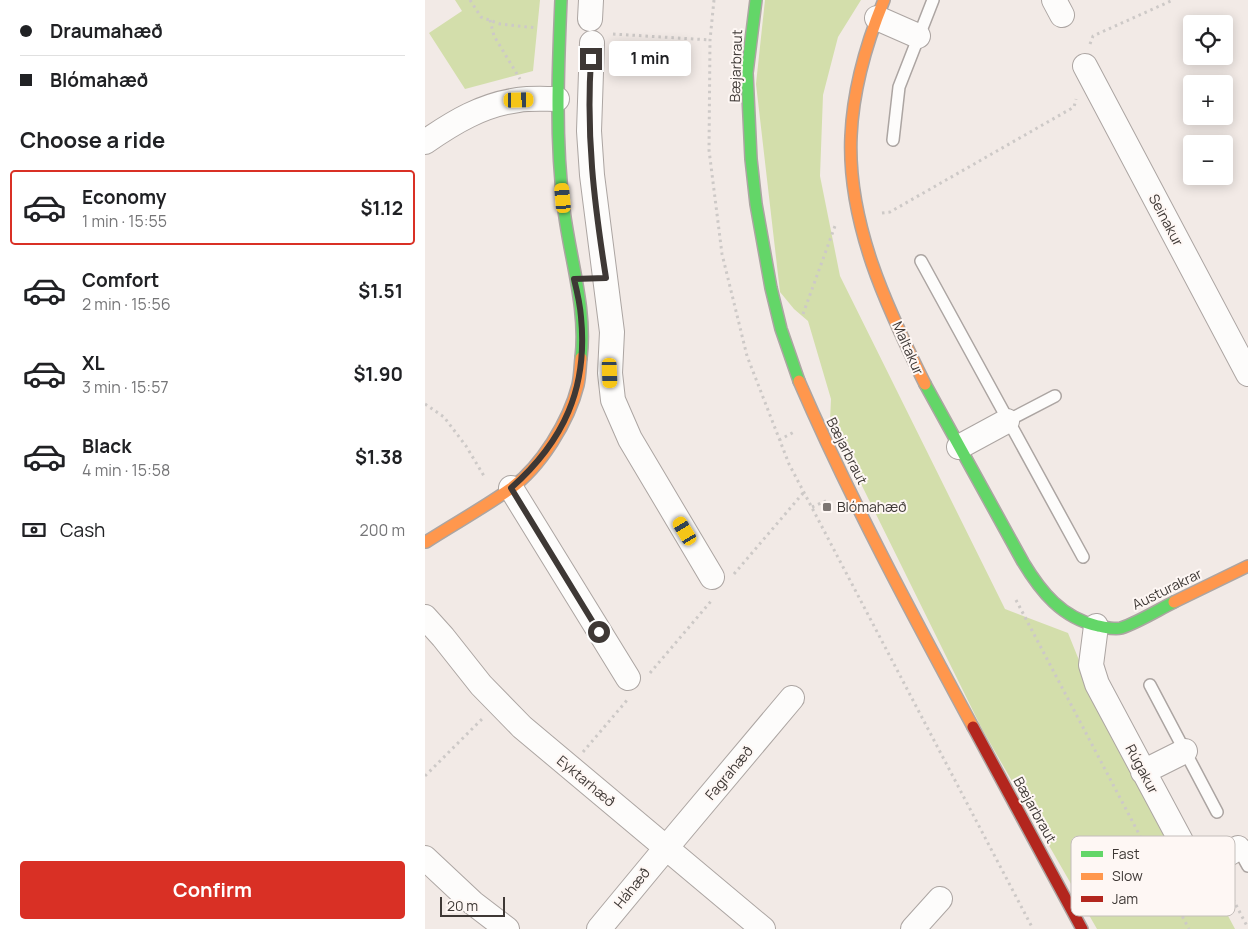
<!DOCTYPE html>
<html lang="en">
<head>
<meta charset="utf-8">
<style>
	:root { --surface:#fff; --page:#f6f6f6; --text:#202124; --muted:#757577; --line:#e0e0e0; --accent:#d93025 }
	body { margin:0; font-family:Manrope,sans-serif; background:var(--page); color:var(--text); height:100vh; display:flex; flex-direction:column; font-size:19px; white-space:nowrap }
	* { box-sizing:border-box; margin:0 }
	p { font-size:16px; color:var(--muted) }
	.icon { flex:none; width:28px; height:28px; fill:none; stroke:currentColor; stroke-width:2; stroke-linecap:round; stroke-linejoin:round }
	.map { position:relative; flex:1; overflow:hidden }
	.side { display:flex; flex-direction:column; background:var(--surface); width:425px }
	.side>* { flex:none }
	.hud { display:grid; align-content:center; height:110px; padding:0 20px; background:var(--surface) }
	.tools { position:absolute; left:758px; top:15px; display:grid; gap:10px }
	.tools a { display:grid; place-items:center; width:50px; height:50px; border-radius:5px; background:var(--surface); box-shadow:0 2px 12px #0003; font-size:25px }
	.scale { position:absolute; left:15px; bottom:12px; width:65px; box-sizing:border-box; padding-left:5px; border:2px solid #3e3835; border-top:0; font-size:14px; line-height:18px; white-space:nowrap; color:#3e3835; -webkit-text-stroke:4px #fef7f4; paint-order:stroke }
	.end { position:absolute; width:22px; height:22px; margin:-11px; border:6px solid #3e3835; background:#fff; box-shadow:0 0 0 2px #fff }
	.from { border-radius:50% }
	.bubble { position:absolute; height:35px; border-radius:5px; background:var(--surface); box-shadow:0 2px 12px #0003; font-size:16px; font-weight:700; line-height:35px; text-align:center }
	.car { position:absolute; width:15px; height:30px; margin:-15px -8px; border-radius:6px; box-shadow:0 0 4px 1px #0007; background:linear-gradient(#f5c518 24%,#345 0 40%,#f5c518 0 76%,#345 0 86%,#f5c518 0) }
	.hud b { display:flex; align-items:center; gap:18px; height:48px; font-size:19px }
	.hud b+b { border-top:1px solid var(--line) }
	.hud i { width:12px; height:12px; background:var(--text) }
	ul { padding:0; list-style:none }
	li { display:flex; align-items:center; gap:15px; height:75px; margin:0 10px 8px; padding:0 10px; border:2px solid transparent; border-radius:5px }
	li div { flex:1 }
	li b { display:block; font-size:19px }
	li em { font-style:normal; font-weight:700 }
	li.on { border-color:var(--accent) }
	li>.icon { width:45px; height:45px; stroke-width:1.5 }
	h2 { padding:0 20px; font-size:22px; line-height:60px }
	.pay { display:flex; align-items:center; gap:12px; height:55px; padding:0 20px; font-size:19px }
	.pay p { margin-inline-start:auto }
	.button { display:flex; gap:10px; margin-top:auto; padding:10px 20px }
	.button a { flex:1; height:58px; border-radius:5px; background:var(--accent); color:#fff; font-size:20px; font-weight:700; line-height:58px; text-align:center }
	main { display:flex; flex:1; min-height:0 }
	.map>svg:first-child { display:block }
	.green { fill:#d3deab }
	.lines { fill:none; stroke-linecap:round; stroke-linejoin:round }
	.lane-casing { stroke:#aca5a2; stroke-width:14 }
	.street-casing { stroke:#aca5a2; stroke-width:26 }
	.fast-casing { stroke:#aca5a2; stroke-width:14 }
	.slow-casing { stroke:#aca5a2; stroke-width:14 }
	.jam-casing { stroke:#aca5a2; stroke-width:14 }
	.path { stroke:#cdc9c7; stroke-width:3; stroke-dasharray:2.5 4; stroke-linecap:butt }
	.lane { stroke:#fdfcfb; stroke-width:11 }
	.street { stroke:#fdfcfb; stroke-width:24 }
	.fast { stroke:#63d668; stroke-width:11 }
	.slow { stroke:#ff974d; stroke-width:11 }
	.jam { stroke:#b3261e; stroke-width:11 }
	.route { stroke:#3e3835; stroke-width:6 }
	.poi-dot { fill:#7d7673; stroke:#fef7f4; stroke-width:2 }
	.labels { text-anchor:middle; stroke-width:4; stroke-linejoin:round; paint-order:stroke }
	.street-label { font-size:14px; fill:#3e3835; stroke:#fef7f4 }
	.poi-label { font-size:14px; fill:#3e3835; stroke:#fef7f4; text-anchor:start }
	.key { fill:#fef7f4; stroke:#c4bebb; stroke-width:1 }
	.key-label { font-size:14px; fill:#3e3835 }
</style>
</head>
<body>
<main>
<section class="side">
<div class="hud">
<b><i class="from"></i>Draumahæð</b>
<b><i></i>Blómahæð</b>
</div>
<h2>Choose a ride</h2>
<ul>
<li class="on"><svg class="icon" aria-label="car" viewBox="0 0 24 24"><path d="M5 17H2v-5l4-1 3-4h7l3 4 3 1v5h-3M9 17h6M6 11h13"/><circle cx="7" cy="17" r="2"/><circle cx="17" cy="17" r="2"/></svg><div><b>Economy</b><p>1 min · 15:55</p></div><em>$1.12</em></li>
<li><svg class="icon" aria-label="car" viewBox="0 0 24 24"><path d="M5 17H2v-5l4-1 3-4h7l3 4 3 1v5h-3M9 17h6M6 11h13"/><circle cx="7" cy="17" r="2"/><circle cx="17" cy="17" r="2"/></svg><div><b>Comfort</b><p>2 min · 15:56</p></div><em>$1.51</em></li>
<li><svg class="icon" aria-label="car" viewBox="0 0 24 24"><path d="M5 17H2v-5l4-1 3-4h7l3 4 3 1v5h-3M9 17h6M6 11h13"/><circle cx="7" cy="17" r="2"/><circle cx="17" cy="17" r="2"/></svg><div><b>XL</b><p>3 min · 15:57</p></div><em>$1.90</em></li>
<li><svg class="icon" aria-label="car" viewBox="0 0 24 24"><path d="M5 17H2v-5l4-1 3-4h7l3 4 3 1v5h-3M9 17h6M6 11h13"/><circle cx="7" cy="17" r="2"/><circle cx="17" cy="17" r="2"/></svg><div><b>Black</b><p>4 min · 15:58</p></div><em>$1.38</em></li>
</ul>
<div class="pay"><svg class="icon" aria-label="cash" viewBox="0 0 24 24"><path d="M3 7h18v10H3z"/><circle cx="12" cy="12" r="2"/></svg>Cash<p>200 m</p></div>
<div class="button"><a>Confirm</a></div>
</section>
<div class="map">
<svg width="823" height="929" viewBox="0 0 823 929">
	<rect width="100%" height="100%" fill="#f2eae6"/>
	<path class="green" d="M30,0H115L108,71L40,89L4,33L37,11Z
		M340,0H436L413,37L398,95L395,176L415,276L580,609L643,633L677,717L771,880L783,878L810,929H672L557,729L405,421L406,399L383,321L369,309L355,292L331,84Z"/>
	<g class="lines">
		<g class="lane-casing">
			<path id="lane" d="M468,140L474,87L508,0
				M496,261L658,557
				M582,421L630,396
				M725,685L792,812
				M815,847L813,848L823,866"/>
		</g>
		<g class="street-casing">
			<path id="street" d="M629,0L637,15
				M452,18L493,36
				M165,19L166,0
				M167,43L164,131L167,175L187,332L185,373L188,400L205,439L287,577
				M660,66L823,374
				M0,142C29,122 57,105 93,100C106,98 119,99 132,99
				M534,447L582,421
				M86,488L203,678
				M0,617L18,637L56,685L97,727L338,929
				M671,626L666,665L672,684L765,858C782,871 798,857 813,848
				M718,772L760,751
				M0,858L48,903L82,929
				M174,929L241,848L367,698
				M488,929L515,899"/>
		</g>
		<g class="fast-casing">
			<path id="fast" d="M136,0C133,70 130,140 139,210C145,259 162,309 156,358
				M331,0L322,73L326,159L331,204L346,288L356,329L374,381
				M500,384L598,562C616,592 637,618 673,626C680,627 689,630 696,628C712,623 733,610 749,602"/>
		</g>
		<g class="slow-casing">
			<path id="slow" d="M459,0C441,44 428,88 426,136C422,223 462,308 500,384
				M374,381C425,499 487,614 548,727
				M1,542C29,524 58,508 85,489C116,467 144,421 153,385C155,376 155,367 156,358
				M749,602L823,566"/>
		</g>
		<g class="jam-casing">
			<path id="jam" d="M548,727L657,929"/>
		</g>
		<path class="path" d="M45,0L56,17L75,24L112,28
			M289,0L285,40L284,150L297,254L322,356L364,464L608,929
			M65,20L69,36L95,79
			M188,34L285,40
			M665,44L668,36L748,0
			M457,213L465,212L649,107L651,99
			M378,314L410,226
			M0,404L19,417L41,446L59,476
			M354,440L371,431
			M387,507L401,501
			M309,574L379,492
			M591,600L764,929
			M225,673L287,600
			M158,752L203,699
			M0,776L57,719
			M799,882L823,928"/>
		<use href="#lane" class="lane"/>
		<use href="#street" class="street"/>
		<use href="#fast" class="fast"/>
		<use href="#slow" class="slow"/>
		<use href="#jam" class="jam"/>
	</g>
	<g class="lines">
		<path class="route" d="M166,59C161,135 169,202 181,278L149,279C152,291 155,304 156,317C163,388 139,441 86,488L174,632"/>
	</g>
	<rect class="poi-dot" x="397" y="502" width="10" height="10" rx="2.5"/>
	<g class="labels">
		<g class="street-label">
			<text transform="translate(311 66) rotate(-88)" y="5">Bæjarbraut</text>
			<text transform="translate(741 220) rotate(62)" y="5">Seinakur</text>
			<text transform="translate(483 348) rotate(66)" y="5">Maltakur</text>
			<text transform="translate(422 451) rotate(63)" y="5">Bæjarbraut</text>
			<text transform="translate(742 589) rotate(-26)" y="5">Austurakrar</text>
			<text transform="translate(717 769) rotate(62)" y="5">Rúgakur</text>
			<text transform="translate(304 773) rotate(-50)" y="5">Fagrahæð</text>
			<text transform="translate(161 781) rotate(40)" y="5">Eyktarhæð</text>
			<text transform="translate(610 810) rotate(61)" y="5">Bæjarbraut</text>
			<text transform="translate(207 888) rotate(-51)" y="5">Háhæð</text>
		</g>
		<g class="poi-label">
			<text x="412" y="512">Blómahæð</text>
		</g>
	</g>
	<rect x="646" y="836" width="164" height="80" rx="8" class="key"/>
	<rect x="656" y="851" width="22" height="6" fill="#63d668"/>
	<rect x="656" y="873" width="22" height="7" fill="#ff974d"/>
	<rect x="656" y="896" width="22" height="6" fill="#b3261e"/>
	<g class="key-label">
		<text x="687" y="859">Fast</text>
		<text x="687" y="881">Slow</text>
		<text x="687" y="904">Jam</text>
	</g>
</svg>
<div class="tools">
<a><svg class="icon" aria-label="locate" viewBox="0 0 24 24"><circle cx="12" cy="12" r="6"/><path d="M12 2v4M12 18v4M2 12h4M18 12h4"/></svg></a>
<a>+</a>
<a>−</a>
</div>
<div class="scale">20 m</div>
<i class="end from" style="left:174px;top:632px"></i>
<i class="end" style="left:166px;top:59px"></i>
<div class="bubble" style="left:184px;top:41px;width:82px">1 min</div>
<i class="car" style="left:94px;top:100px;rotate:89deg"></i>
<i class="car" style="left:138px;top:198px;rotate:355deg"></i>
<i class="car" style="left:185px;top:373px;rotate:178deg"></i>
<i class="car" style="left:260px;top:531px;rotate:329deg"></i>
</div>
</main>
</body>
</html>
